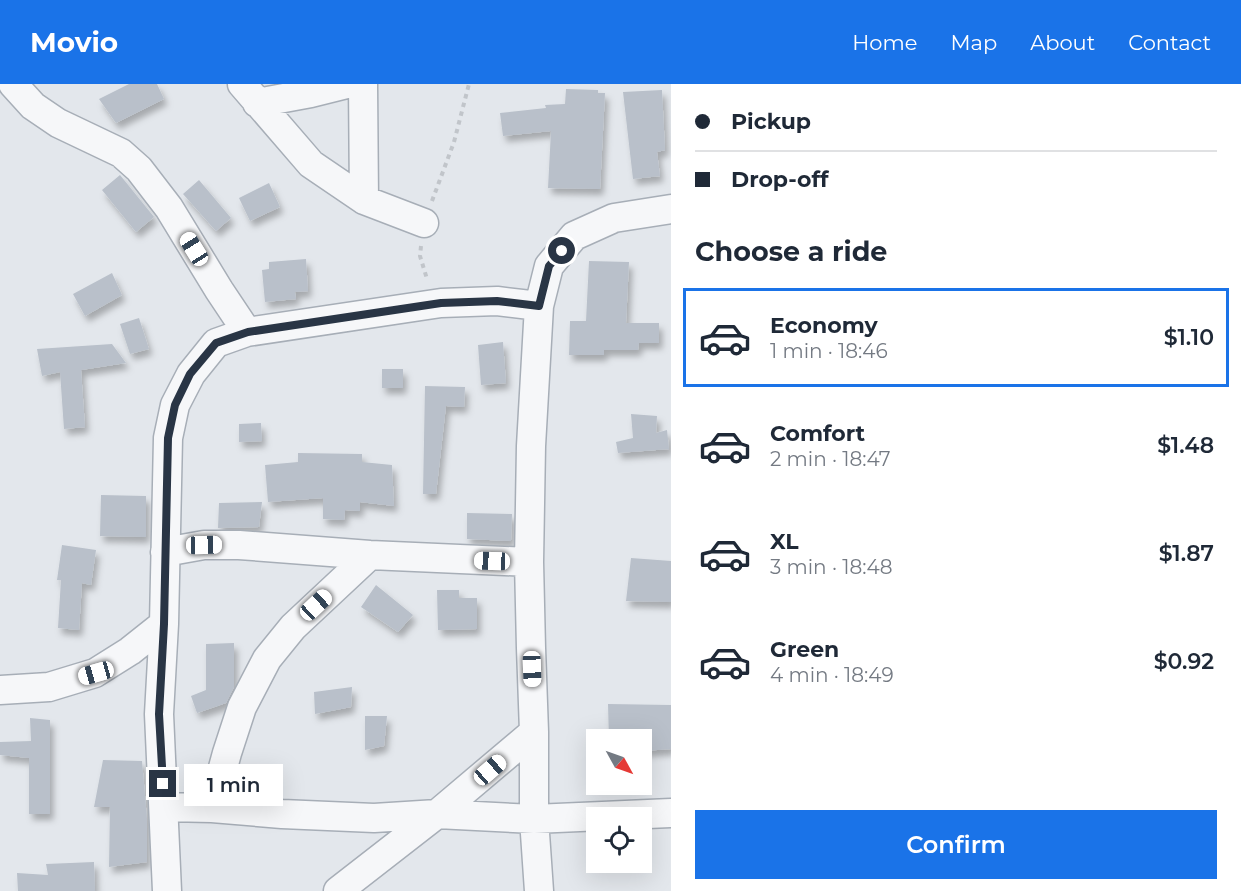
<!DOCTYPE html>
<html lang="en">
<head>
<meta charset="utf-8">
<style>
	:root { --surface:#fff; --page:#f2f2f3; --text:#1f2937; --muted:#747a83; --line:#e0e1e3; --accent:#1a73e8 }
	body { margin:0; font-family:Montserrat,sans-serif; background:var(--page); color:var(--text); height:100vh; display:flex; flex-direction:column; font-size:22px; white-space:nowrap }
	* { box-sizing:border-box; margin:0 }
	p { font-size:20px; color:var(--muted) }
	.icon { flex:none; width:33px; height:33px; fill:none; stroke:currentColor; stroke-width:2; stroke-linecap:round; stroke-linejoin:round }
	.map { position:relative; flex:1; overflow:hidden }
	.details { display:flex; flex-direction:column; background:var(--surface); width:570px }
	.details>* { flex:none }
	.top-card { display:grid; align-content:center; height:132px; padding:0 24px; background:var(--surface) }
	.needle { width:39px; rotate:130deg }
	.buttons { position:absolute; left:586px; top:645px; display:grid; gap:12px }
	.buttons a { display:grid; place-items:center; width:66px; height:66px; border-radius:0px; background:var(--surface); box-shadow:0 6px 24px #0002; font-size:30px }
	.end { position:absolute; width:27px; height:27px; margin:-14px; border:8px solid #293545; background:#fff; box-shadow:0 0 0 3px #fff }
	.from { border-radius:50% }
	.bubble { position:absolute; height:42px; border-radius:0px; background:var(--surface); box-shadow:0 6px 24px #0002; font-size:20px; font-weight:600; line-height:42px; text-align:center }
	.car { position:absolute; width:18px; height:36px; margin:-18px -9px; border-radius:8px; box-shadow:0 0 4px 2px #0007; background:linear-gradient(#fff 24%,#345 0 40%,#fff 0 76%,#345 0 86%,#fff 0) }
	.top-card b { display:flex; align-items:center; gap:21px; height:57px; font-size:22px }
	.top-card b+b { border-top:2px solid var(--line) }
	.top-card i { width:15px; height:15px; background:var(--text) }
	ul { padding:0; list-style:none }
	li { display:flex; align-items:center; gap:18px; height:99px; margin:0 12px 9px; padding:0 12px; border:3px solid transparent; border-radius:0px }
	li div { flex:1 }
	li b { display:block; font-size:22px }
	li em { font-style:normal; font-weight:600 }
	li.on { border-color:var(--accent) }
	li>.icon { width:54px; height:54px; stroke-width:1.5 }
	h2 { padding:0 24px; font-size:27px; line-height:72px }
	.cta { display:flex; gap:12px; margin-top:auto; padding:12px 24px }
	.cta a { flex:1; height:69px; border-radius:0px; background:var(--accent); color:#fff; font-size:24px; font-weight:600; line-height:69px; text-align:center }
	header { display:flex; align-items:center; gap:36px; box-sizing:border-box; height:84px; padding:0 30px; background:var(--accent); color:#fff }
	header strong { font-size:28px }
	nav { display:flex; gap:33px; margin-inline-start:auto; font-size:21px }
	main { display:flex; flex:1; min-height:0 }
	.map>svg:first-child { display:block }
	.building { fill:#b9c0ca; filter:url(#shadow) }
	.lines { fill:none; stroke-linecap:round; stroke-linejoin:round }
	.minor-casing { stroke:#a7aeb7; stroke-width:31 }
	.path { stroke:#c1c5ca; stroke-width:4; stroke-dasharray:4.5 4.5; stroke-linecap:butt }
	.minor { stroke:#f6f7f9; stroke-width:28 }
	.route { stroke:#293545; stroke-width:8 }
</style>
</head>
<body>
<header>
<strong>Movio</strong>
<nav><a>Home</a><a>Map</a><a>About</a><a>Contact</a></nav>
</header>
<main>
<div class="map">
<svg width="671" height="807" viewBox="0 0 671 807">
	<defs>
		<filter id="shadow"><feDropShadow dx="3.5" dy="6" stdDeviation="3" flood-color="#0004"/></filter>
	</defs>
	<rect width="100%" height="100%" fill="#e3e7ec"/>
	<path class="building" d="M129,0H157L164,15L116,39L99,15Z
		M566,5L598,6V9H605L600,105L548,104L551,47L503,52L500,29L546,24L545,21L565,20Z
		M662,6L665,66L657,68L660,92L633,95L623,8Z
		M120,91L154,133L136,148L102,106Z
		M199,96L231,134L216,147L183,110Z
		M269,99L280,123L250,137L239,114Z
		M306,175L308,207L295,208L296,215L265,218L262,186L269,185V178Z
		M589,177L629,178L626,239H659V259H639L638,266H604V271H569L570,237H586Z
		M112,189L122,211L85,232L73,210Z
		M139,234L149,265L130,270L120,240Z
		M503,258L506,299L481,301L478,261Z
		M112,260L126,279L81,286L85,343L64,345L60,288L42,292L37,265Z
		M382,285H403V304H382Z
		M425,302L465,303L464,323L446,322L436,410H423Z
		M631,330L657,332L656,349L667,346L669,365L618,369L616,358L633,354Z
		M261,339L262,357L239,358V340Z
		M298,369L362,370V378L392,381L394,422L360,418V427L345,426L344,436L323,435V414L268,418L265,381L298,378Z
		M101,411L146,412V453L100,452Z
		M262,418L259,443L218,444L219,419Z
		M467,429L512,430L511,457L467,455Z
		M62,461L96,466L91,501L82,499L79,546L58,544L61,496H57Z
		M631,474L671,477V518L626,517Z
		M376,501L413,531L398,548L361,523Z
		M437,506H459V514H477V545L438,546Z
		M234,559V603L226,619L197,629L191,612L206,606V560Z
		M352,603L351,623L315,630L314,608Z
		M608,620L671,621V665L642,667V656H609Z
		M365,632H387L384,662L365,666Z
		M30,634L50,636V730H29V674L0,671V658L31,657Z
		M103,676L142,677L147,735V778L109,783L110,723H94Z
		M94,778L95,807H18L17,789L48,791L46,780Z"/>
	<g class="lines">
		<g class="minor-casing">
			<path id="minor" d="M13,0L33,22L58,39L121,69L139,85L169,124L219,206L247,248
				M242,0L311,80L364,116L424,139
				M363,0L364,116
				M257,19L311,9L347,0
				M165,468L204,461H239L370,471L529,478
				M0,606L49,603L95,589L130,567L164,540
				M164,723L212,724L282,730L374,734L437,730L534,735L671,729
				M212,724L227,669L242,623L267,575L293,543L370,471
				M167,807L159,630L164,540L168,354L175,321L191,290L216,259L247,248L441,219L497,217L539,222
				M338,807L437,730L534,648
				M539,807L534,735V648L531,564L529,478L531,362L539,222L549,182L574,152L614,134L671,125"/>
		</g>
		<path class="path" d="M432,117L454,58L469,0
			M421,162L420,172L427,195"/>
		<use href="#minor" class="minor"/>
	</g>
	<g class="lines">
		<path class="route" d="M163,700L159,630L164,540L168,354L175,321L190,290L216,259L248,248L441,219L497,217L539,222L549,182L562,167"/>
	</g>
</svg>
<div class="buttons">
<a><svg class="needle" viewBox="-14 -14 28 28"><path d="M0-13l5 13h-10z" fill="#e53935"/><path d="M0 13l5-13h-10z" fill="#747a83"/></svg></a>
<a><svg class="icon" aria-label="locate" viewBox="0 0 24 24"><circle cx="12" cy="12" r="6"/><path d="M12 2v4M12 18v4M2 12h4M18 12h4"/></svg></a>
</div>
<i class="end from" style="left:562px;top:167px"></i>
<i class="end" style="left:163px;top:700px"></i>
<div class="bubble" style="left:184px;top:680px;width:99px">1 min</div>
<i class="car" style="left:194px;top:165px;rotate:328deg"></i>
<i class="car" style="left:204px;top:461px;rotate:89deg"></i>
<i class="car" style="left:492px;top:477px;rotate:272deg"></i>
<i class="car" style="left:316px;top:521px;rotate:47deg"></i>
<i class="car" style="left:532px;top:585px;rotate:178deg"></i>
<i class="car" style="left:96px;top:589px;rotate:254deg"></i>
<i class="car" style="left:490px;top:686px;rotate:49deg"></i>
</div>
<section class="details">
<div class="top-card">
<b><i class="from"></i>Pickup</b>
<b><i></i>Drop-off</b>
</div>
<h2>Choose a ride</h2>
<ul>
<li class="on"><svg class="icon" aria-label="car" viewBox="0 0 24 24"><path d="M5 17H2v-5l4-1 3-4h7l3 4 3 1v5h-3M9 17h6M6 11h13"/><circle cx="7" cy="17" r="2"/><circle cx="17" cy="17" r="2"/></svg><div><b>Economy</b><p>1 min · 18:46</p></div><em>$1.10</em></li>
<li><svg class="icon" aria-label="car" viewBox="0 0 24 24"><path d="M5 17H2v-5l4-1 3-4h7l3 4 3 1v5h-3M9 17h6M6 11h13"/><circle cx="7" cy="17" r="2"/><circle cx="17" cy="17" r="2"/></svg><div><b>Comfort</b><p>2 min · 18:47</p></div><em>$1.48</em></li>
<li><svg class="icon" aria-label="car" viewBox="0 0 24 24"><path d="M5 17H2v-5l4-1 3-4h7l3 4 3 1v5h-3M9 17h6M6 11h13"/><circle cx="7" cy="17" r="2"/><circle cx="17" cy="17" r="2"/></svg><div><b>XL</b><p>3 min · 18:48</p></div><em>$1.87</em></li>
<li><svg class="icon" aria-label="car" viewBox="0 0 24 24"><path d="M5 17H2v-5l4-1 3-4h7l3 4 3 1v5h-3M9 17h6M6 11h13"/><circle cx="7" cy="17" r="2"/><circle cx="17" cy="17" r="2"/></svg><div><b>Green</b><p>4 min · 18:49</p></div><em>$0.92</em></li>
</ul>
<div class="cta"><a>Confirm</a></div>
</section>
</main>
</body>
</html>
